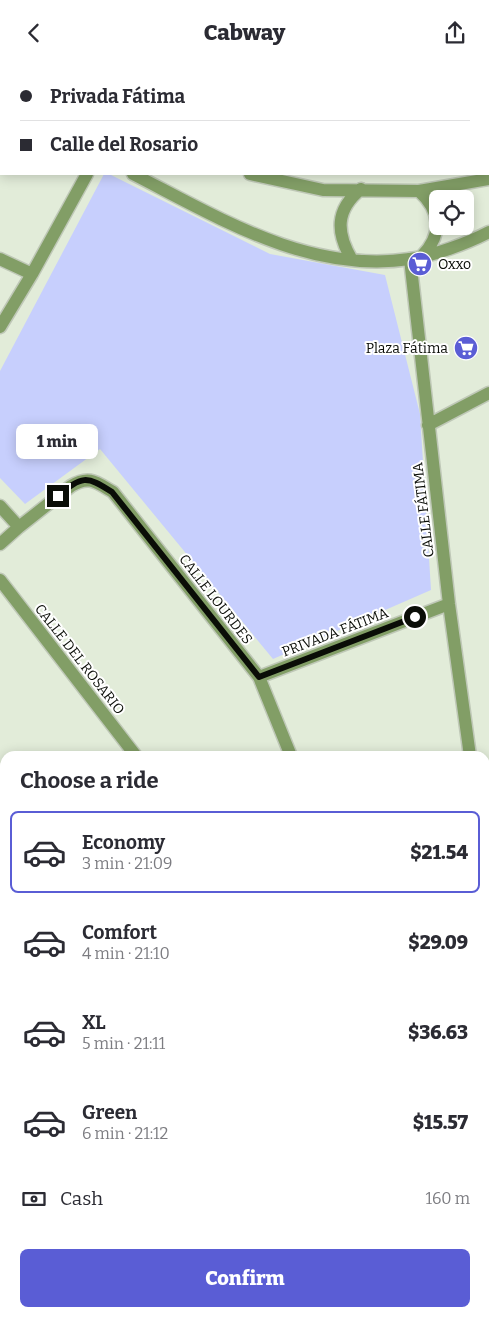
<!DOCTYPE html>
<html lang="en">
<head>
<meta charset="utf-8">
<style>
	:root { --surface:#fff; --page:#f2f2f3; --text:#2b2b33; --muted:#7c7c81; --line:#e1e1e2; --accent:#5a5dd5 }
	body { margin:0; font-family:Bitter,serif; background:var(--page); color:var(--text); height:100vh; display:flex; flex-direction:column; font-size:19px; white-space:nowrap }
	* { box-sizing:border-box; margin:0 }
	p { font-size:16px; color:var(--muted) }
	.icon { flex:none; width:28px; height:28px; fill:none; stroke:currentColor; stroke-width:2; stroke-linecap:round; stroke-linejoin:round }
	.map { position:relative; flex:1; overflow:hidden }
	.panel { position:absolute; left:0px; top:686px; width:490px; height:566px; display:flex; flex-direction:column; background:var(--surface); border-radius:15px 15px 0 0; box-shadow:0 2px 12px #0003 }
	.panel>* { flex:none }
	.hud { position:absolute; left:0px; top:0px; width:490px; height:110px; box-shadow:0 2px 12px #0003; display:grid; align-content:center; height:110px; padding:0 20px; background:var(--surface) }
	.fabs { position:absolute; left:429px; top:125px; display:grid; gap:10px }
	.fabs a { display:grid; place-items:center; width:45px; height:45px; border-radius:8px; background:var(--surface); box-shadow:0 2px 12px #0003; font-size:25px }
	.end { position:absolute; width:22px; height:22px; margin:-11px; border:6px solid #0a0d07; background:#fff; box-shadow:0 0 0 2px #fff }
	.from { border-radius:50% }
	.bubble { position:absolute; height:35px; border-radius:8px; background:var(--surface); box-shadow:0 2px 12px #0003; font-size:16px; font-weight:800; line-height:35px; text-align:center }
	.hud b { display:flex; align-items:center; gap:18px; height:48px; font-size:19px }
	.hud b+b { border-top:1px solid var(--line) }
	.hud i { width:12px; height:12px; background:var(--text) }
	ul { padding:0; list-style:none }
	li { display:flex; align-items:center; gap:15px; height:82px; margin:0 10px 8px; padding:0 10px; border:2px solid transparent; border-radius:8px }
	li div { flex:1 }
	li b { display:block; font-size:19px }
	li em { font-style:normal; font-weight:800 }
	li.selected { border-color:var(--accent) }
	li>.icon { width:45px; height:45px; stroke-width:1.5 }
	h2 { padding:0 20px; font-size:22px; line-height:60px }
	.pay { display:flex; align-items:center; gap:12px; height:55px; padding:0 20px; font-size:19px }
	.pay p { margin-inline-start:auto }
	.action { display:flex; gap:10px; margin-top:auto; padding:10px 20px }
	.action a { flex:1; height:58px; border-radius:8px; background:var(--accent); color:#fff; font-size:20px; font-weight:800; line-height:58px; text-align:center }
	header { display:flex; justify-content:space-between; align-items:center; height:65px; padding:0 20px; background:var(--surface); font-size:22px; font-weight:800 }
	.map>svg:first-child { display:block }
	.green { fill:#c7cffd }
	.building { fill:#9ec96f }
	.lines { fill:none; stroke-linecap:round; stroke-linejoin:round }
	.minor-casing { stroke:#bfc8b7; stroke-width:15 }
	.tertiary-casing { stroke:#bfc8b7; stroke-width:15 }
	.minor { stroke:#829e66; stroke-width:12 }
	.tertiary { stroke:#829e66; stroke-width:12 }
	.route { stroke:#0a0d07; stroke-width:6 }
	.labels { text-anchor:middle; stroke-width:4; stroke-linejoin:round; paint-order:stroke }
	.poi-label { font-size:14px; fill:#0a0d07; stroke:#fff; text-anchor:start }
	.street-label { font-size:14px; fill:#0a0d07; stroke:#fff }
</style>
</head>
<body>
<header><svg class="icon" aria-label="back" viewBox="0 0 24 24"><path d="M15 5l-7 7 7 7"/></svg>Cabway<svg class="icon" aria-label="share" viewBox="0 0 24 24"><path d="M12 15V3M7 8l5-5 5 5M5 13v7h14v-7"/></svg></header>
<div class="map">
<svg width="489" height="1252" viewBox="0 0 489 1252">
	<rect width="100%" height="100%" fill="#e2ecd9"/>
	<path class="green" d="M104,109H109L270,189L385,210L420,349L431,525L273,594L100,384L25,439L0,413V306Z
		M0,775L5,785V917L0,919Z
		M5,1100V1162L0,1156V1102Z
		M73,1248H388L392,1252H76Z"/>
	<path class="building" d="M489,953V1040L485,1035V956Z
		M485,1050L489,1055V1089L485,1092Z"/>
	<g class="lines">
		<g class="minor-casing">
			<path id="minor" d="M113,1V0
				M0,194L32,209
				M410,194L449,539L470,691
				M0,262L32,209L87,109
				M428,360L489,328
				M0,441L19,462
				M0,479L19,462L71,421C89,410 96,417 113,427L259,612L291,691
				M0,515L136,691
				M259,612L449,539
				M0,762L5,770
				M485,762L489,760
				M485,904L489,902
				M0,941L5,939
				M0,1082L5,1080
				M0,1192L5,1198
				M45,1248L49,1252"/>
		</g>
		<g class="tertiary-casing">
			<path id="tertiary" d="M0,6L1,7
				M0,39L1,40
				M133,109C219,153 309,209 410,194C433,191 468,178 489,167
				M250,109L323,125L419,126L489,114
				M419,126C441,146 443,169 422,191
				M352,195C336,168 335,145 361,124"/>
		</g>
		<use href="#minor" class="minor"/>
		<use href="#tertiary" class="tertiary"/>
	</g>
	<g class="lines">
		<path class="route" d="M58,431C82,411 86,410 112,427L259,612L415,552"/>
	</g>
	<defs>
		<g id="supermarket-disc" transform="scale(1.25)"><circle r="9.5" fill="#5a5dd5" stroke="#fff"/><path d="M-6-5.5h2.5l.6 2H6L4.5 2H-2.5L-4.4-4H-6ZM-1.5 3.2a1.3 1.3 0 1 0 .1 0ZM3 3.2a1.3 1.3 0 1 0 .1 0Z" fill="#fff"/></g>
	</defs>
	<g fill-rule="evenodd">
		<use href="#supermarket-disc" x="420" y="199"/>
		<use href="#supermarket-disc" x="466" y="283"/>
	</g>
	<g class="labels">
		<g class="poi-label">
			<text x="438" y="204">Oxxo</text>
			<text x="448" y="288" text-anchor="end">Plaza Fátima</text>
		</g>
		<g class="street-label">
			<text transform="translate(423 445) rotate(-97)" y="5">CALLE FÁTIMA</text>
			<text transform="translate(216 534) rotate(52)" y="5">CALLE LOURDES</text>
			<text transform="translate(335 567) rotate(-21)" y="5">PRIVADA FÁTIMA</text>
			<text transform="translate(80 594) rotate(52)" y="5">CALLE DEL ROSARIO</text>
		</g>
	</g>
</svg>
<div class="fabs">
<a><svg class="icon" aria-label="locate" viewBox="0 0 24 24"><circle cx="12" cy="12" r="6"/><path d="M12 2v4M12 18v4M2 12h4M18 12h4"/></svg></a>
</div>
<i class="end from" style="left:415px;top:552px"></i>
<i class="end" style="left:58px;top:431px"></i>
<div class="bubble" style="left:16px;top:359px;width:82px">1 min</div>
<div class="hud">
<b><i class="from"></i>Privada Fátima</b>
<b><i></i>Calle del Rosario</b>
</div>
<section class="panel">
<h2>Choose a ride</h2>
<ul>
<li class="selected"><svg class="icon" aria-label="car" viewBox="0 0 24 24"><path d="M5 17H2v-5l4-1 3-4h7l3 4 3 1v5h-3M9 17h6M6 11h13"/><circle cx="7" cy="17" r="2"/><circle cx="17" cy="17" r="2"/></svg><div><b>Economy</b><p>3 min · 21:09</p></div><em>$21.54</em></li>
<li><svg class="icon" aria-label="car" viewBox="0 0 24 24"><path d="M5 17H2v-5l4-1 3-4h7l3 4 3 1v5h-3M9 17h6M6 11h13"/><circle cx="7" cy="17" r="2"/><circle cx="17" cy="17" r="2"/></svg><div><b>Comfort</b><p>4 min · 21:10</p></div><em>$29.09</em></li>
<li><svg class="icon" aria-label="car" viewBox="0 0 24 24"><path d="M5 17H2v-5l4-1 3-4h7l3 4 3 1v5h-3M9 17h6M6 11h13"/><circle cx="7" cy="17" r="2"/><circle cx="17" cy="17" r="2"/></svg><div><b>XL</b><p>5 min · 21:11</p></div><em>$36.63</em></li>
<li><svg class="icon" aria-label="car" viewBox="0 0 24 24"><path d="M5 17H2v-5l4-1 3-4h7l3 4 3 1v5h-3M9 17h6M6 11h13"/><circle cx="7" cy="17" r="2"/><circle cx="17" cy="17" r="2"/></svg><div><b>Green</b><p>6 min · 21:12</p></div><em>$15.57</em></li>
</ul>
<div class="pay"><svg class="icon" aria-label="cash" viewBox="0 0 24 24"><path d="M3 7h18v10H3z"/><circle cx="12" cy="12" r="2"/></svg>Cash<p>160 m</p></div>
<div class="action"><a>Confirm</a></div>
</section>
</div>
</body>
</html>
